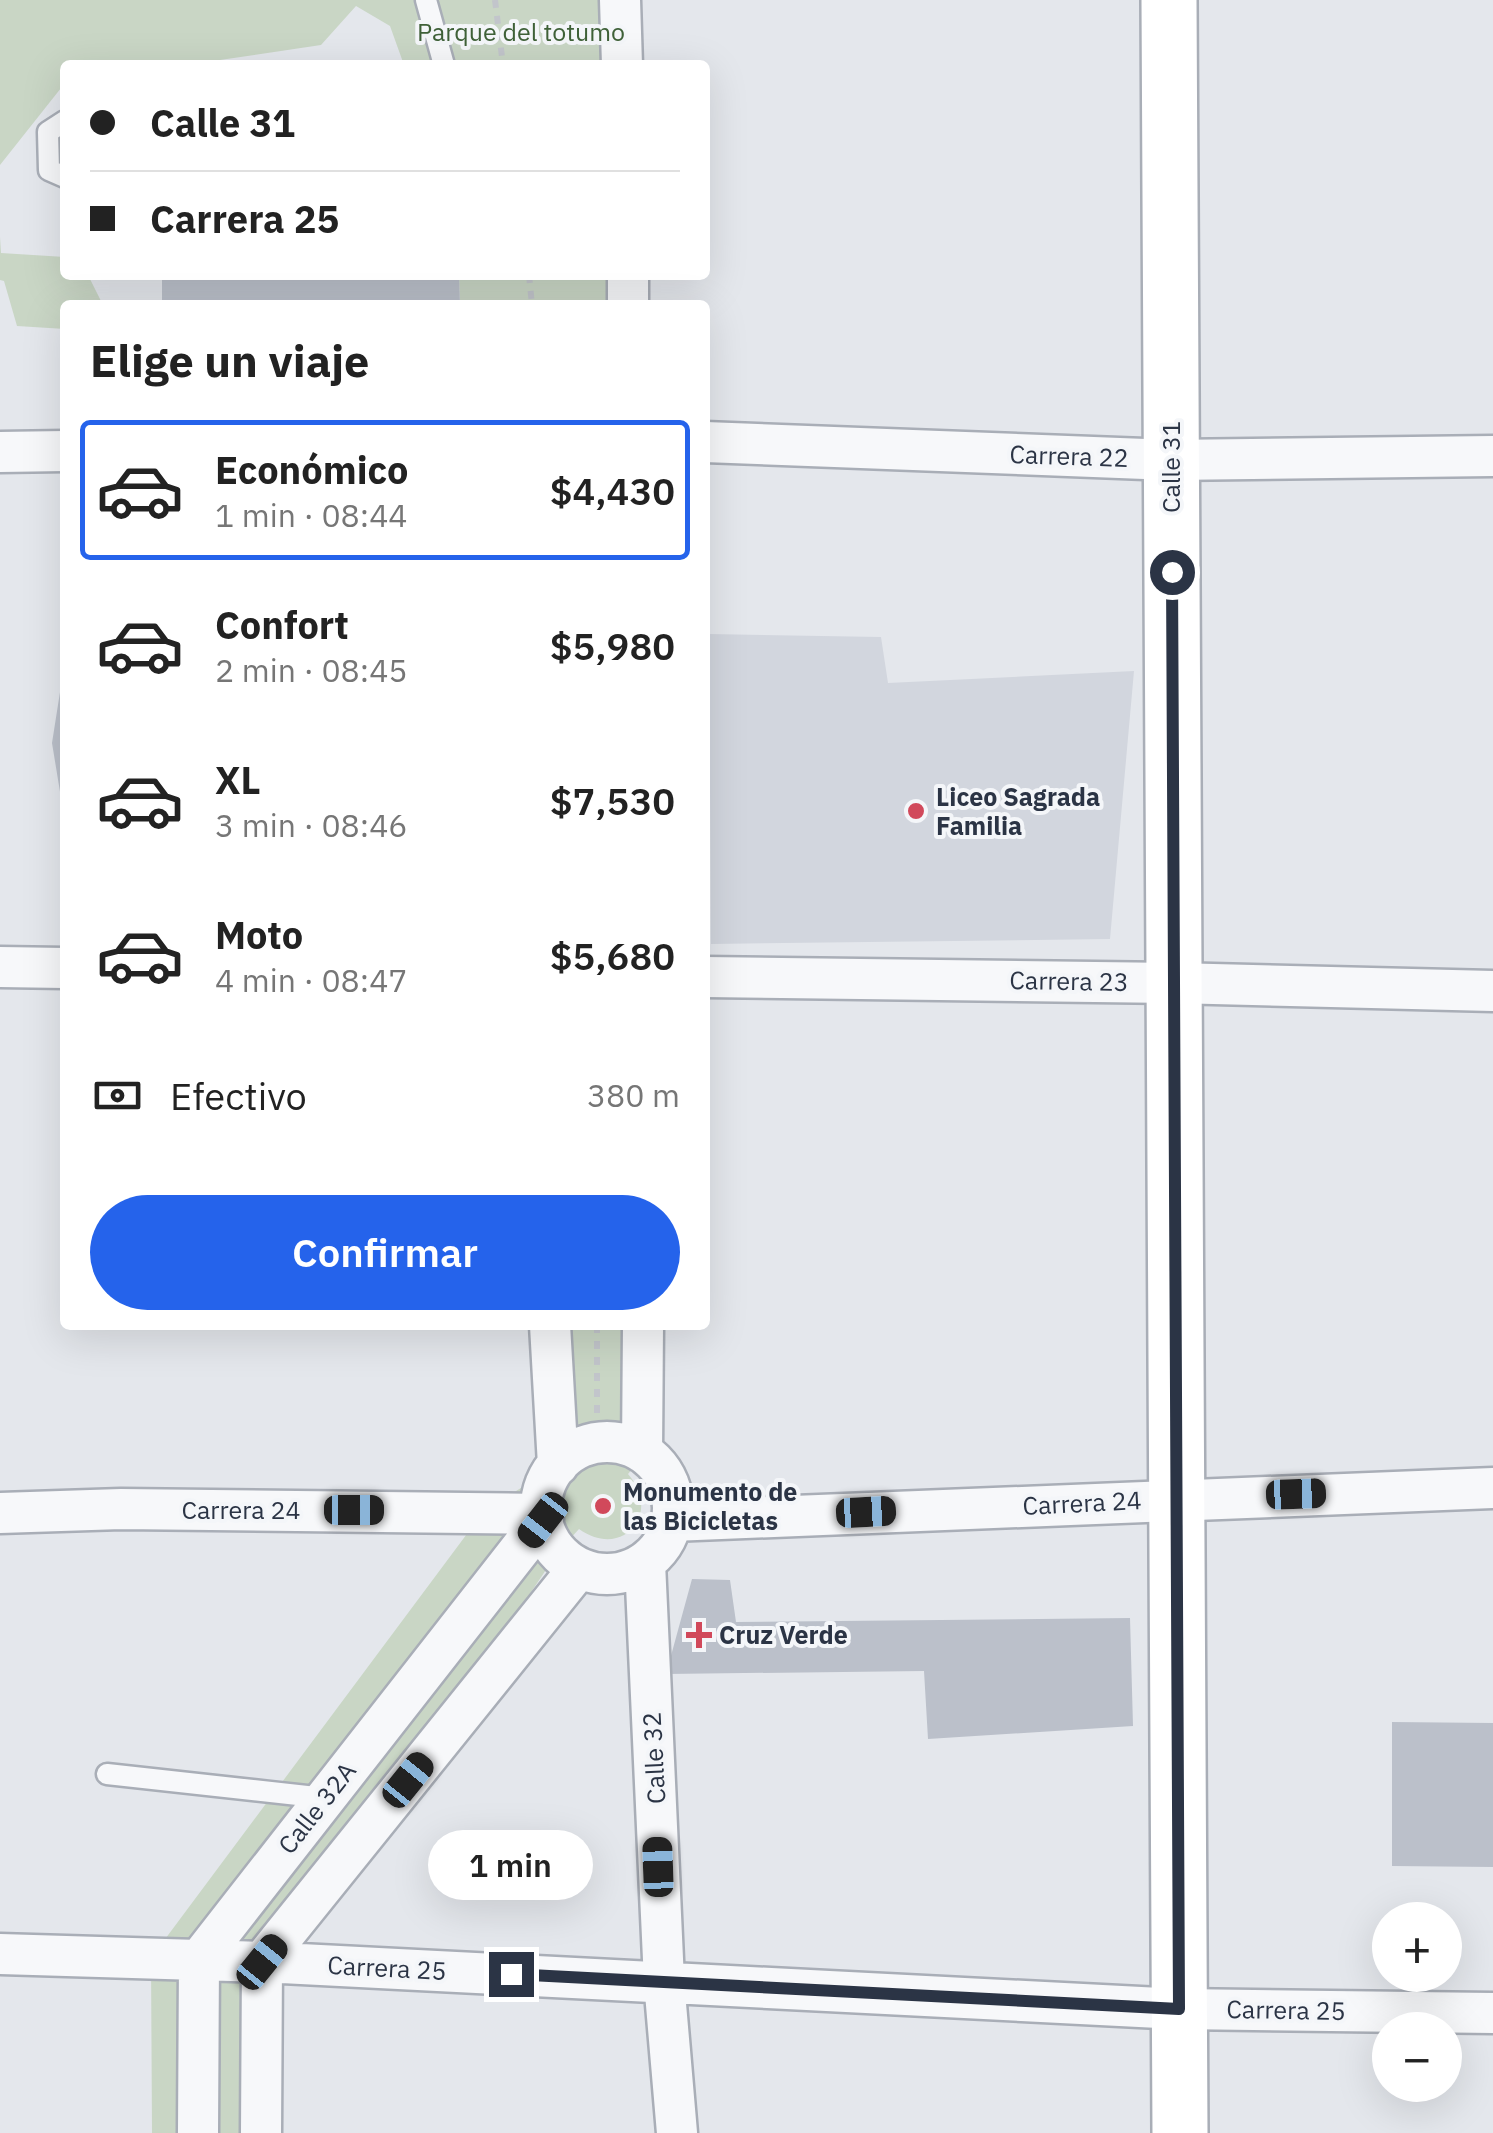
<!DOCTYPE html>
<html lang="es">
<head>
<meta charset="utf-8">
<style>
	:root { --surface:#fff; --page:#f2f2f2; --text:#222; --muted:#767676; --line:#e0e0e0; --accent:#2563eb }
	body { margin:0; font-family:"IBM Plex Sans",sans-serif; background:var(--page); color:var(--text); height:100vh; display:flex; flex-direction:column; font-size:38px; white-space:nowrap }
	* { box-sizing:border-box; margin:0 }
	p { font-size:32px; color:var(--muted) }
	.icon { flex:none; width:55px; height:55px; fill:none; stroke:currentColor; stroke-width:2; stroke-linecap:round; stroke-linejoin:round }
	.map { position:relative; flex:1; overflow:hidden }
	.details { position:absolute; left:60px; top:300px; width:650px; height:1030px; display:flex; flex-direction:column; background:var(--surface); border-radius:10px; box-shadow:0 10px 40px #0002 }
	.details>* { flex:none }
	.banner { position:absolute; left:60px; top:60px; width:650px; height:220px; border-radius:10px; box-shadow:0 10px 40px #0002; display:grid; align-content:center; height:220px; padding:0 30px; background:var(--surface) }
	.buttons { position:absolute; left:1372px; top:1902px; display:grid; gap:20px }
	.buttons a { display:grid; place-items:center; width:90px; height:90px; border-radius:50%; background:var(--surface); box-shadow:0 10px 40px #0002; font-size:50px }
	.end { position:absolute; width:45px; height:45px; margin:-22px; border:12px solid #2b3445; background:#fff; box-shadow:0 0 0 5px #fff }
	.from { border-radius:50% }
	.bubble { position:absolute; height:70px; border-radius:35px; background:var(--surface); box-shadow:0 10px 40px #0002; font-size:32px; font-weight:600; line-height:70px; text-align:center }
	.car { position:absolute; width:30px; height:60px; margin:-30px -15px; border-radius:12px; box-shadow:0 0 8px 2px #0007; background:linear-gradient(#222 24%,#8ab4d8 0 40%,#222 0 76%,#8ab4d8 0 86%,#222 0) }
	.banner b { display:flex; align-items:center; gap:35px; height:95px; font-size:38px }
	.banner b+b { border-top:2px solid var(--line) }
	.banner i { width:25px; height:25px; background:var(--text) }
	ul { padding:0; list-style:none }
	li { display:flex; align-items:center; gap:30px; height:140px; margin:0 20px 15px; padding:0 10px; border:5px solid transparent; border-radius:10px }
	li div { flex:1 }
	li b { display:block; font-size:38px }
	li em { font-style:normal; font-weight:600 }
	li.active { border-color:var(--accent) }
	li>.icon { width:90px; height:90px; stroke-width:1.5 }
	h2 { padding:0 30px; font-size:45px; line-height:120px }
	.pay { display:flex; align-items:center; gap:25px; height:110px; padding:0 30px; font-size:38px }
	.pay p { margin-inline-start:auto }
	.primary-button { display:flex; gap:20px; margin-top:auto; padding:20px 30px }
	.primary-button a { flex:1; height:115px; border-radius:60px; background:var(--accent); color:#fff; font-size:40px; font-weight:600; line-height:115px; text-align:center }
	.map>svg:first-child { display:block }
	.built { fill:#d2d6de }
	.green { fill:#c9d6c5 }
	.building { fill:#bbc0ca }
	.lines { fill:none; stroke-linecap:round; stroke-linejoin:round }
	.service-casing { stroke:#a9aeb7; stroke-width:25 }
	.minor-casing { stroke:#a9aeb7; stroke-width:45 }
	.secondary-casing { stroke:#a9aeb7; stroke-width:60 }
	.path { stroke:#c2c5cb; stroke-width:6; stroke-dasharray:8 8; stroke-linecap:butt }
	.service { stroke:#f7f8fa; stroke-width:20 }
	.minor { stroke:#f7f8fa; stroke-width:40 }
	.secondary { stroke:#fff; stroke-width:55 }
	.route { stroke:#2b3445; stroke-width:12 }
	.poi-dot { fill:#d1495b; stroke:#f4f6f9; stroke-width:4 }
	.labels { text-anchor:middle; stroke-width:8; stroke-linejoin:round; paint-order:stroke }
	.park-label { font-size:25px; fill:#3f6138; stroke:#f4f6f9 }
	.street-label { font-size:25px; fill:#2b3445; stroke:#f4f6f9 }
	.poi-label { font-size:25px; font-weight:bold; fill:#2b3445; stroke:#f4f6f9; text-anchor:start }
</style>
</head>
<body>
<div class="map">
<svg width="1493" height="2133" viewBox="0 0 1493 2133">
	<rect width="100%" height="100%" fill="#e4e7ec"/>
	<path class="built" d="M709,634L881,637L888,683L1134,671L1110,939L711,944Z"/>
	<path class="green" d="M0,0H414L419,5V0H620L622,65H404L390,26L356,6L321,45L186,65H65V83L0,165Z
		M0,237L1,253L65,257V275H88L103,305H65V329L17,326L4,281L0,280Z
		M459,275H628V305H460Z
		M558,1325H637L634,1467L628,1474C663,1514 622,1560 579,1529L558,1552L281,1963L282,2133H152L151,1958L484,1511L558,1465Z"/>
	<path class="building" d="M162,275H459L460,305H162Z
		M63,673H65L63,810L52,743Z
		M692,1579L730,1580L736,1622L1130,1618L1133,1726L928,1739L924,1671L666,1674Z
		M1392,1722L1493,1723V1867L1392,1866Z"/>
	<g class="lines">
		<g class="service-casing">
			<path id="service" d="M426,0L444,65
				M65,121L48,132L49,170L65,177
				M107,1774L325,1798"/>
		</g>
		<g class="minor-casing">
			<path id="minor" d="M620,0L622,65
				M628,275V305
				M705,442L1171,460L1493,456
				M0,452L65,451
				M0,967L65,968
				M705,977L1174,983L1493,991
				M550,1325L558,1465
				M541 1508a66 66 0 1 1 132 0a66 66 0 1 1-132 0Z
				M642,1452L643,1325
				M0,1513L121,1509L542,1514
				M672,1521L1493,1488
				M645,1563L664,1981L677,2133
				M0,1954L262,1962L1179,2009L1493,2013
				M198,2133L199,1960L543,1520
				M261,2133L262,1962L579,1568"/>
		</g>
		<g class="secondary-casing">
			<path id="secondary" d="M1169,0L1180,2133"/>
		</g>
		<path class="path" d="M495,0L503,65
			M529,275L532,305
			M597,1325V1419"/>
		<use href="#service" class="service"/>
		<use href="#minor" class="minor"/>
		<use href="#secondary" class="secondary"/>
	</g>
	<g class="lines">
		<path class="route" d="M511,1974L1179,2009L1172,572"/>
	</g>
	<g class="poi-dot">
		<circle cx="916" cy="811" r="10"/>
		<circle cx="603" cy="1506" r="10"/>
		<path d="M694 1620h10v10h10v10h-10v10h-10v-10h-10v-10h10z"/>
	</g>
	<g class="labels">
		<g class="park-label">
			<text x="521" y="41">Parque del totumo</text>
		</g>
		<g class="street-label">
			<text transform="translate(1069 456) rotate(2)" y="9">Carrera 22</text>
			<text transform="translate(1171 467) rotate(-90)" y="9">Calle 31</text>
			<text transform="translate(1069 981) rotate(1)" y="9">Carrera 23</text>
			<text transform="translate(1082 1503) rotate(-3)" y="9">Carrera 24</text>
			<text x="241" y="1519">Carrera 24</text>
			<text transform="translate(654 1758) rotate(-93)" y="9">Calle 32</text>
			<text transform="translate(317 1808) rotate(-52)" y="9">Calle 32A</text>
			<text transform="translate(387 1968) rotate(3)" y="9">Carrera 25</text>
			<text transform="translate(1286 2010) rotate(1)" y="9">Carrera 25</text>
		</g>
		<g class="poi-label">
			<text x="936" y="806">Liceo Sagrada<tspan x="936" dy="29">Familia</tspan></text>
			<text x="623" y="1501">Monumento de<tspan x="623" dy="29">las Bicicletas</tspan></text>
			<text x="719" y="1644">Cruz Verde</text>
		</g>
	</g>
</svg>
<div class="buttons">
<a>+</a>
<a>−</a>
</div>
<i class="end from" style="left:1172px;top:572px"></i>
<i class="end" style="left:511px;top:1974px"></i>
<div class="bubble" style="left:428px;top:1830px;width:165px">1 min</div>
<i class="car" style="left:1296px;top:1494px;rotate:88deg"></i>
<i class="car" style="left:354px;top:1510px;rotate:90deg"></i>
<i class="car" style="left:866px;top:1512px;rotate:87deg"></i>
<i class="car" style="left:543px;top:1520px;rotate:218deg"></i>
<i class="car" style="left:408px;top:1780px;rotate:39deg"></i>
<i class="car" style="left:658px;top:1867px;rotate:358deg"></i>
<i class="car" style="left:262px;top:1962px;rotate:39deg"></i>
<div class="banner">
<b><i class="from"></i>Calle 31</b>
<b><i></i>Carrera 25</b>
</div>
<section class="details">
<h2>Elige un viaje</h2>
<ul>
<li class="active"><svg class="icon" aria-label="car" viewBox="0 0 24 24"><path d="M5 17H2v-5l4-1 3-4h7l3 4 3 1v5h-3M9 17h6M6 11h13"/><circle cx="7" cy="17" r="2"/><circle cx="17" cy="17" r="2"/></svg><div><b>Económico</b><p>1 min · 08:44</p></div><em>$4,430</em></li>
<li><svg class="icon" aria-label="car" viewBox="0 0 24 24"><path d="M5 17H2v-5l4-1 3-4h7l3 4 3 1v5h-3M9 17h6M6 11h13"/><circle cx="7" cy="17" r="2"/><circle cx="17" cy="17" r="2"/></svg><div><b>Confort</b><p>2 min · 08:45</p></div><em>$5,980</em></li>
<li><svg class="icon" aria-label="car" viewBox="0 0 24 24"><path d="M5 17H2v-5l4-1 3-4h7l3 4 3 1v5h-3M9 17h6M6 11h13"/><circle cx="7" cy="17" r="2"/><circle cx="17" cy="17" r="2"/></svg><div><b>XL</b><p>3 min · 08:46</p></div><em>$7,530</em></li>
<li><svg class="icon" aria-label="car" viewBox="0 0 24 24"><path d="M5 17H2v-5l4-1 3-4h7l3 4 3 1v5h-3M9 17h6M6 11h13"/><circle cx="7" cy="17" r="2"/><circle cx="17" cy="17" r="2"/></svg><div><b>Moto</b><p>4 min · 08:47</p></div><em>$5,680</em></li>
</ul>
<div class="pay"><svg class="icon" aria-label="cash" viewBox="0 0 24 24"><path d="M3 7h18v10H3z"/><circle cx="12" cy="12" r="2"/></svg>Efectivo<p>380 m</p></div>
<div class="primary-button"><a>Confirmar</a></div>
</section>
</div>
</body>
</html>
